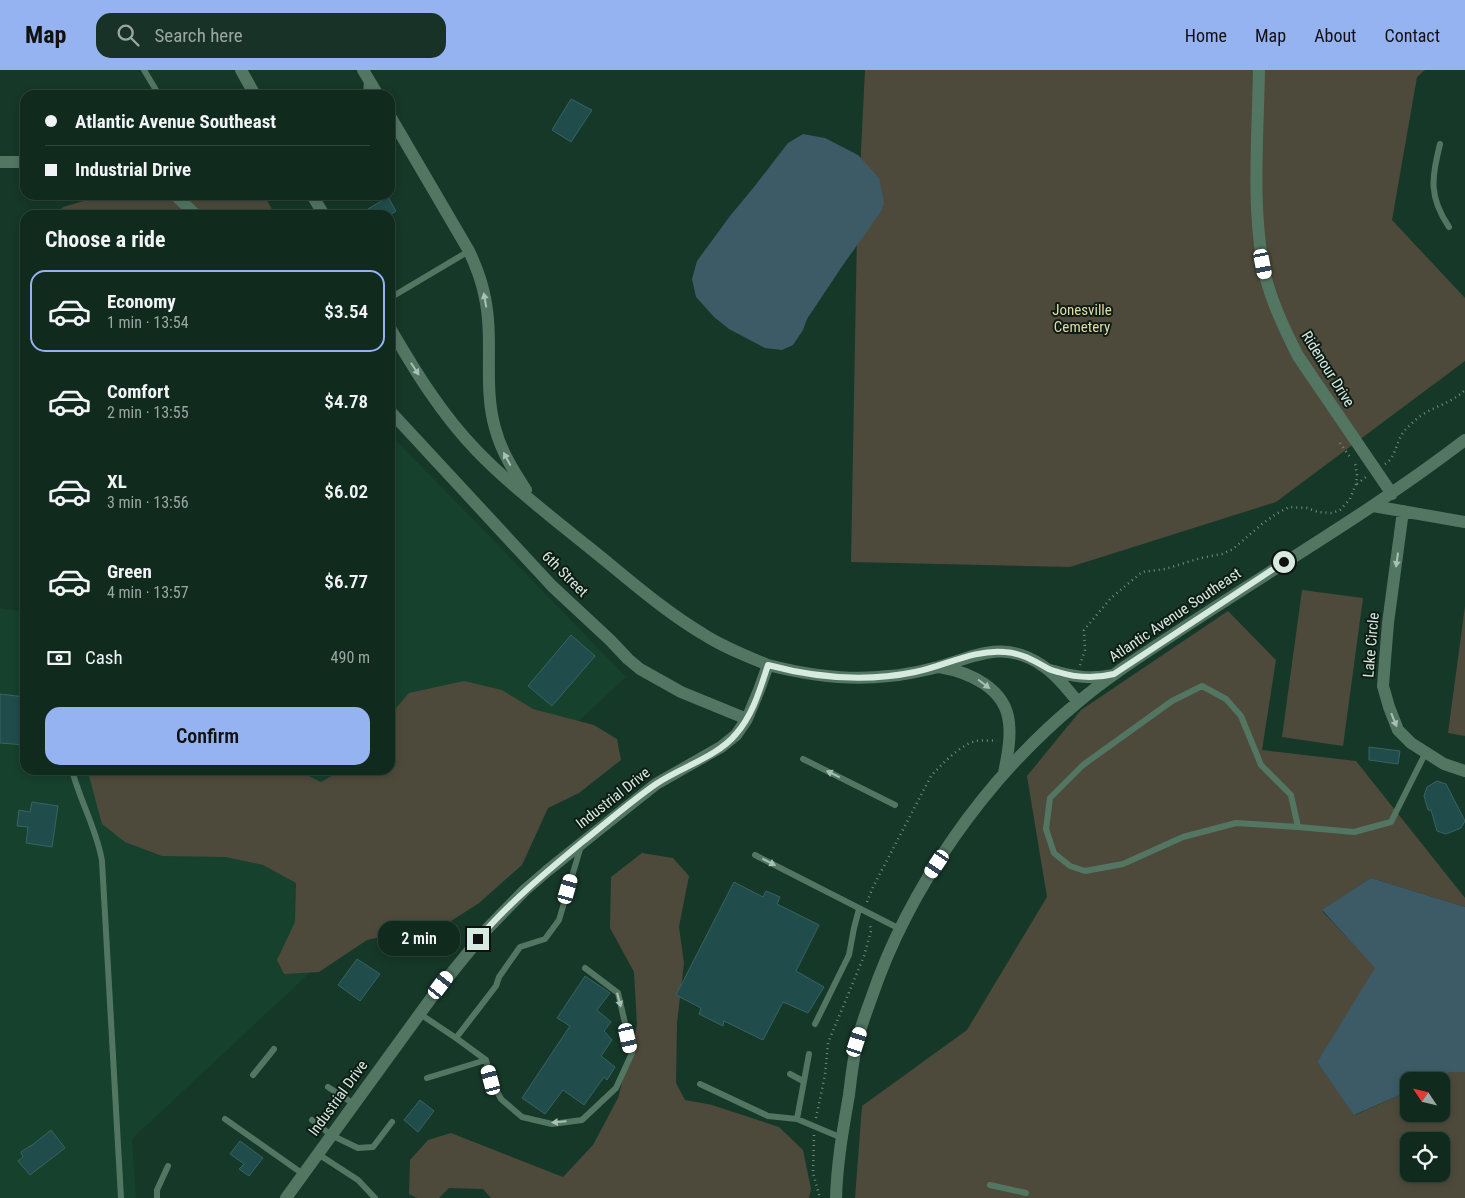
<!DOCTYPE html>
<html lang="en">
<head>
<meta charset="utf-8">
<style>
	:root { --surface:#102a1e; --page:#193227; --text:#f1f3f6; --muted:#9ca7a4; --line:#30463c; --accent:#95b2f1 }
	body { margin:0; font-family:"Roboto Condensed",sans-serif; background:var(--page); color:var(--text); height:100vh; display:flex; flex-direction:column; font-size:19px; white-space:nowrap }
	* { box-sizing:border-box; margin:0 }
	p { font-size:16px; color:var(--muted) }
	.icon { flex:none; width:28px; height:28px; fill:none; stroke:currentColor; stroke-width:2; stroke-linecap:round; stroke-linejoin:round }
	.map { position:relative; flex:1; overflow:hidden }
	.panel { position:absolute; left:20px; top:140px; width:375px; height:565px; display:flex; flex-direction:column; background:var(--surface); border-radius:15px; box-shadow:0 2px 8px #0003,0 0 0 1px var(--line) }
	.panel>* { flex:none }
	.top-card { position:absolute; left:20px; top:20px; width:375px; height:110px; border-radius:15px; box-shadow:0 2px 8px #0003,0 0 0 1px var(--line); display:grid; align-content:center; height:110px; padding:0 25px; background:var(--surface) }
	.needle { width:32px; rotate:305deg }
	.tools { position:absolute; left:1400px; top:1002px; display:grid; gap:10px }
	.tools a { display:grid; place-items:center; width:50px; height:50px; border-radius:10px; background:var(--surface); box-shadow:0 2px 8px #0003,0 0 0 1px var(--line); font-size:25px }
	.end { position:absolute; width:22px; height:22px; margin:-11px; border:6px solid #d7eae0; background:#111; box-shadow:0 0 0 2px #111 }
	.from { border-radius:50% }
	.bubble { position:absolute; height:35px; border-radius:15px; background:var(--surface); box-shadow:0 2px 8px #0003,0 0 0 1px var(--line); font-size:16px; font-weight:600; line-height:35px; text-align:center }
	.car { position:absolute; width:15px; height:30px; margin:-15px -8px; border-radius:6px; box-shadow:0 0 4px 1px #0007; background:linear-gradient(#fff 24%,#345 0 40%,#fff 0 76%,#345 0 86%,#fff 0) }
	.top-card b { display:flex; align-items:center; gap:18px; height:48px; font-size:19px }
	.top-card b+b { border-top:1px solid var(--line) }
	.top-card i { width:12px; height:12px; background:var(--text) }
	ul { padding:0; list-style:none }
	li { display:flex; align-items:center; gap:15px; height:82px; margin:0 10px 8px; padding:0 15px; border:2px solid transparent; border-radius:15px }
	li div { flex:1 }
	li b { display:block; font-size:19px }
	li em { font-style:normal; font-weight:600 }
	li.selected { border-color:var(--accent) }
	li>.icon { width:45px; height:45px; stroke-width:1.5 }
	h2 { padding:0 25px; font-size:22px; line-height:60px }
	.pay { display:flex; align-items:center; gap:12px; height:55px; padding:0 25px; font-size:19px }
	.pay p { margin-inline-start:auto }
	.cta { display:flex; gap:10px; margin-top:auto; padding:10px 25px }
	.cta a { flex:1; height:58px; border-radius:15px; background:var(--accent); color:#111; font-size:20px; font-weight:600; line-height:58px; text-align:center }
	header { display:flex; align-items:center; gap:30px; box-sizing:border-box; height:70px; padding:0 25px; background:var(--accent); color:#111 }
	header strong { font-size:24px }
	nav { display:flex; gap:28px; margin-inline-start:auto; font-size:18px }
	.search { width:350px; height:45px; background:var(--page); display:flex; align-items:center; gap:12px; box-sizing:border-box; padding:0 18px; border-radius:15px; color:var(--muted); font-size:19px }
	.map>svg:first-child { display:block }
	.built { fill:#15412d }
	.green { fill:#4e4a3b; fill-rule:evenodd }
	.water { fill:#3c5b67 }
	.building { fill:#204d4c; stroke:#376362 }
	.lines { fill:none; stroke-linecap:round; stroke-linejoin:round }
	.path { stroke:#718c7f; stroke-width:2.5; stroke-dasharray:1 4; stroke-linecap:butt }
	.service { stroke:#537663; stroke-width:6 }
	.minor { stroke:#537663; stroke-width:12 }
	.oneway { fill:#a9c1b4 }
	.route { stroke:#d7eae0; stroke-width:6 }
	.labels { text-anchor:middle; stroke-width:4; stroke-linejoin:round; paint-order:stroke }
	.park-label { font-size:15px; fill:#e6dba5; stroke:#0d1c14 }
	.street-label { font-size:15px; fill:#d7eae0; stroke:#0d1c14 }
</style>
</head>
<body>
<header>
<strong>Map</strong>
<div class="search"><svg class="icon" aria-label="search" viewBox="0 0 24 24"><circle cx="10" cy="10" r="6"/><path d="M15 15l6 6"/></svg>Search here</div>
<nav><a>Home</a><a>Map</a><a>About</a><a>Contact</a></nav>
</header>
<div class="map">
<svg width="1465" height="1128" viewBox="0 0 1465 1128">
	<rect width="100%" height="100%" fill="#163828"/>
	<path class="built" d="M390,364L626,607L132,1069L136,1128H0V538L25,542V700H390Z"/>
	<path class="green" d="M865,0H1425L1417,7L1392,150L1465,228V291L1276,432L1070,497L851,492L857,163Z
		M104,125H264L275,145H55L63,137Z
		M1302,520L1363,528L1343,676L1282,667Z
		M1465,536V666L1448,663Z
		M1228,541L1276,590L1262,680L1356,691L1465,828V837L1371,808L1322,841L1376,898L1317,992L1355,1045L1409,1021V1044H1441V1011H1430L1451,1002H1465V1128H855L862,1036L967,960L1047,827L1027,706L1081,640ZM1409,1071H1441V1104H1409Z
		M464,611L502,620L533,639L594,655L617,669L621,690L579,723L548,738L522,795L479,833L448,853L367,870L319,902L284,904L277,890L295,852L296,813L263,795L226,787L162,786L125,772L102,754L89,706V700H297L321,712L342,700H390V645L409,623Z
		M642,783L673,788L689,806L679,857L684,893L677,953L676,1013L685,1030L712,1035L779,1057L803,1080L811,1119L809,1128H491L483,1119L449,1118L439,1128H417L409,1124L410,1090L428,1070L451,1063L563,1107L593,1075L618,1028L637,955L634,902L610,858L611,807Z"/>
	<path class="water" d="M803,64L825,68L858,85L879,108L884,133L880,143L843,195L807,249L803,260L793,275L782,280L765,278L729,259L714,247L696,227L692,209L697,191L730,146L754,117L788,73Z
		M1371,808L1465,837V1002H1451L1430,1011H1409V1021L1354,1045L1317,992L1375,898L1322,840Z"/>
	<path class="building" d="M571,29L592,40L571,72L552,60Z
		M388,127L396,141L390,145H358Z
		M571,565L595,586L552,636L528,616Z
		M0,624L25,627V675L0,673Z
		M1369,677L1400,681L1398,694L1369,690Z
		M1437,711L1446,714L1465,751L1461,758L1446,764L1437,761L1431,740H1428L1424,726L1427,717Z
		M32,732L58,736L52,777L26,773L28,757L17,756L19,740L30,742Z
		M734,812L763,827L766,821L780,827L777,834L819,855L796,901L824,917L808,943L783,932L763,970L724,951L723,956L699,944L701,938L676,925Z
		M357,889L380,904L360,931L338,915Z
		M585,906L610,923L597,940L611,952L604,961L612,970L601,986L615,997L607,1010L604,1007L584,1035L563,1020L545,1044L522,1028L570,956L557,948Z
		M420,1030L434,1041L418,1062L404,1050Z
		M51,1060L65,1078L30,1105L18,1091L23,1087L21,1082L30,1076H31Z
		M240,1071L263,1088L249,1106L239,1099L244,1094L230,1084Z"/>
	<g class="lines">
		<path class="path" d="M1340,373L1350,387
			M1385,394C1397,387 1396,368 1407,358C1411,354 1416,349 1422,345C1437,335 1450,334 1465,320
			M1357,414L1366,407
			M1080,595L1085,580L1084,560L1111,528L1142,502L1165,499L1201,488L1222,484L1233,479L1262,454L1276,444L1289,437L1307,438L1318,442L1332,443L1340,440L1350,429L1356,414L1357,405L1355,393
			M867,832L873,817L931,706C941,695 961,674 976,671C983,670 990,671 997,670
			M816,1048L825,1005L828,973L864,886L871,861L870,855
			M814,1065L813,1103L820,1128"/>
		<path class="service" d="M144,0L159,25
			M366,25L367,11
			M1440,74C1432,108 1428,126 1449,157
			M390,228L469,181
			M803,689L895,735
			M72,700C80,731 97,760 102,791L121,1128
			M1298,757L1236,753L1183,767L1123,794L1085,801L1070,796L1054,783L1046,759L1050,728L1083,695L1172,631L1202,616L1226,629L1241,646L1261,695L1291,725L1298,757L1354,762L1391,752L1426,682
			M755,785L900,859
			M420,944L456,968L496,916L499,907L520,877L545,869L559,850L581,776
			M815,954L849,885L854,858L859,839
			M456,968L486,990L491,1010L501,1029L522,1047L552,1054L582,1050L616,1018L632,983L618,923L585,898
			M790,1004L803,1011
			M253,1005L274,979
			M427,1008L486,990
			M700,1014L768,1046L797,1049L842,1068
			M328,1017L354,1034
			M225,1049L303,1104
			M797,1049L809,984
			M312,1050L331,1065L358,1078L373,1077L392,1052
			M318,1084L358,1110L375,1128
			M990,1115L1026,1123
			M157,1128V1120L168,1096"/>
		<path class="minor" d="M241,0L255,25
			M363,0L378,25
			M1259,0C1258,66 1251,140 1265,205C1272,233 1285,260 1298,286L1392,424
			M390,46L469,181C476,196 482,211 485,228C494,271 483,316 495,358C501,381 513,400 526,420
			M0,92H25
			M175,125L196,145
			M312,125L324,145
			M390,258C415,301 442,345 477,381C509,414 550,446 586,475C624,505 661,539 703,564C723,577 746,586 768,595
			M390,341L552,516L610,570L628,589L640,599L681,622L747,649
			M1373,436L1465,452
			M1403,441L1388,553L1385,590L1383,616L1389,637L1398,660L1411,673L1444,694L1465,701
			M939,597C969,602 1006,618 1009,653C1011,670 1007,687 1004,703
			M1050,600C1071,606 1090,610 1112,605
			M286,1128L432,927L488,858L525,820L547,801L612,749L656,714L721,677L736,665L747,649L759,620L768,595C807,605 849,611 889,606C905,605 922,601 938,597C976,586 1005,569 1043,596C1057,605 1067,619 1078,632
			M836,1128C837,1093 843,1059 849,1025C851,1008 853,990 857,973C860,958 866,943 871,929C909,817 986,708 1077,633C1110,605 1147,582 1183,558C1277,496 1375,439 1465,370"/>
	</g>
	<defs><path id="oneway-solid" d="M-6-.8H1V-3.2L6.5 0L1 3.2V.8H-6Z" transform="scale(1.25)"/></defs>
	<g class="oneway">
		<use href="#oneway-solid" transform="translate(485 230) rotate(-100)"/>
		<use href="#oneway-solid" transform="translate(415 299) rotate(57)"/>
		<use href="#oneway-solid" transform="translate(507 389) rotate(-118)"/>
		<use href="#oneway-solid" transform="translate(1397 490) rotate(98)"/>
		<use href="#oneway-solid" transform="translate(984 614) rotate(37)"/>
		<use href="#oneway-solid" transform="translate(1394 650) rotate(68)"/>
		<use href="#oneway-solid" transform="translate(833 704) rotate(-154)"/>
		<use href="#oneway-solid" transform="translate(769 792) rotate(27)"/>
		<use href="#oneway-solid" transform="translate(619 930) rotate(75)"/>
		<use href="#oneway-solid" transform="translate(559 1052) rotate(175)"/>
	</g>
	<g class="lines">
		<path class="route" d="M478,869C509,833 545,803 581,773C605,754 630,732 656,714C681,697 717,687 736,664C753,645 760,619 768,595C816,608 867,612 915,602C945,596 974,579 1005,582C1021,583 1033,590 1047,598C1050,600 1054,601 1058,602C1077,608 1094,609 1114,604L1284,492"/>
	</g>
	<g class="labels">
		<g class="park-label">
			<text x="1082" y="245">Jonesville<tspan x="1082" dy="17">Cemetery</tspan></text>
		</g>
		<g class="street-label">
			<text transform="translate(1328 299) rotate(58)" y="5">Ridenour Drive</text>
			<text transform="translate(565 504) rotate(45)" y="5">6th Street</text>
			<text transform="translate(1175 545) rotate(-34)" y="5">Atlantic Avenue Southeast</text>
			<text transform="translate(1371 575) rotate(-85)" y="5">Lake Circle</text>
			<text transform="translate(613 728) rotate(-38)" y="5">Industrial Drive</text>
			<text transform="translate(338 1028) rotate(-54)" y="5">Industrial Drive</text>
		</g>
	</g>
</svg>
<div class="tools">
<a><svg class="needle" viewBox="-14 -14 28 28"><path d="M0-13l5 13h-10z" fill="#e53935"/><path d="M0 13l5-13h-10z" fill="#9ca7a4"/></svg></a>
<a><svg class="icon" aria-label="locate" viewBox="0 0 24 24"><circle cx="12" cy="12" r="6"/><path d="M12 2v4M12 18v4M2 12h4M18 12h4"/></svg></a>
</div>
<i class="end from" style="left:1284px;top:492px"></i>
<i class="end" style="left:478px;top:869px"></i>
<div class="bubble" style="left:378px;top:851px;width:82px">2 min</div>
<i class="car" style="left:1263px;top:194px;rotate:169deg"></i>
<i class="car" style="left:937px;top:794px;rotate:214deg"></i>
<i class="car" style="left:568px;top:819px;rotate:16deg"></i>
<i class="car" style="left:441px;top:915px;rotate:37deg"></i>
<i class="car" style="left:628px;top:968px;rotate:167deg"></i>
<i class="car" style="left:857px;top:972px;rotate:18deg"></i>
<i class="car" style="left:491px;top:1010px;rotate:345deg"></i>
<div class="top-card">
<b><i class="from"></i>Atlantic Avenue Southeast</b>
<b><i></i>Industrial Drive</b>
</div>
<section class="panel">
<h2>Choose a ride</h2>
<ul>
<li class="selected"><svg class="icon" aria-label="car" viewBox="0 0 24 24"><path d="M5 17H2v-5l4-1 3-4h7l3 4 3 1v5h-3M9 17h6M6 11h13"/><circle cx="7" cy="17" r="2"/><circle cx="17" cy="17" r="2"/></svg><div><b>Economy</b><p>1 min · 13:54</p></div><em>$3.54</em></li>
<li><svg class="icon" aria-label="car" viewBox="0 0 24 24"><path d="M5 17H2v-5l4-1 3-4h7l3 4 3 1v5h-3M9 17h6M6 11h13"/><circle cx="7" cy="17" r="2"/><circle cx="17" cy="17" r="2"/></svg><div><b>Comfort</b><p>2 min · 13:55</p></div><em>$4.78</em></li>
<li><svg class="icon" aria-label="car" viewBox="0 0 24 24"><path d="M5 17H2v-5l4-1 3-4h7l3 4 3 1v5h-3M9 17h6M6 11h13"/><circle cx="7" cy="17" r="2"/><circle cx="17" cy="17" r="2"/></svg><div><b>XL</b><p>3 min · 13:56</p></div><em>$6.02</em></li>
<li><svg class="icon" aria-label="car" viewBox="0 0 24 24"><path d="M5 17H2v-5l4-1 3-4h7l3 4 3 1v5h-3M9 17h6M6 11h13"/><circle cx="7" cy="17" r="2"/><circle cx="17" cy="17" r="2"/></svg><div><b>Green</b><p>4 min · 13:57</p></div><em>$6.77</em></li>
</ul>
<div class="pay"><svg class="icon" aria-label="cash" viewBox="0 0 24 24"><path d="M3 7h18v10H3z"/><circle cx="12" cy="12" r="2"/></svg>Cash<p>490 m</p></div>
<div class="cta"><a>Confirm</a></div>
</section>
</div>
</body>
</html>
